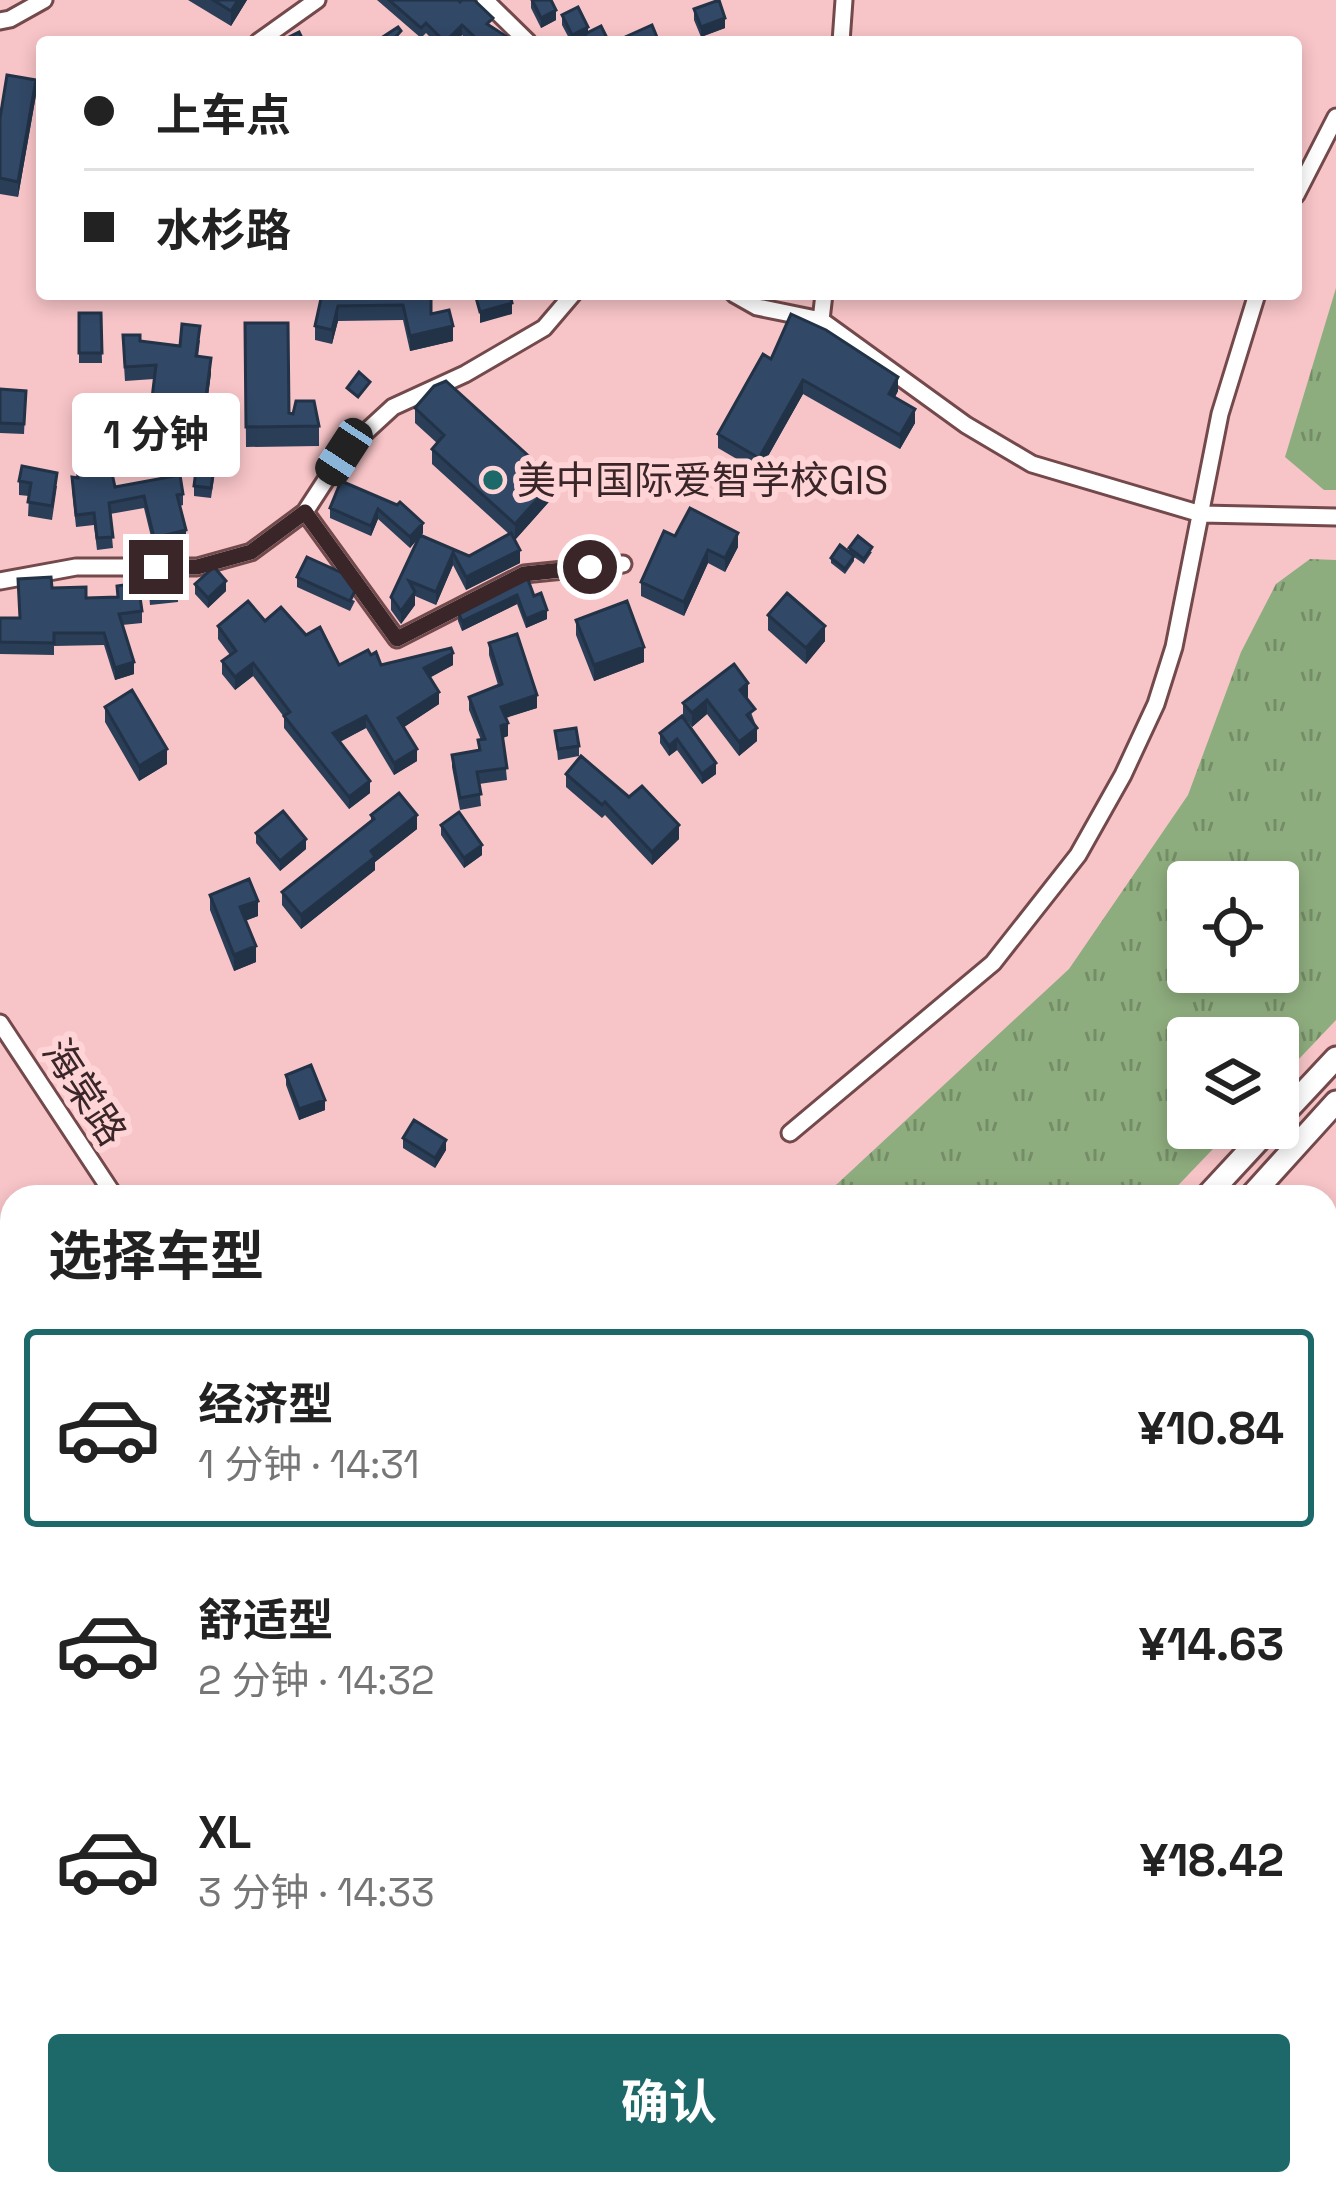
<!DOCTYPE html>
<html lang="zh">
<head>
<meta charset="utf-8">
<style>
	:root { --surface:#fff; --page:#f2f2f2; --text:#222; --muted:#767676; --line:#e0e0e0; --accent:#1d696a }
	body { margin:0; font-family:"Space Grotesk","Noto Sans SC",sans-serif; background:var(--page); color:var(--text); height:100vh; display:flex; flex-direction:column; font-size:45px; white-space:nowrap }
	* { box-sizing:border-box; margin:0 }
	p { font-size:39px; color:var(--muted) }
	.icon { flex:none; width:66px; height:66px; fill:none; stroke:currentColor; stroke-width:2; stroke-linecap:round; stroke-linejoin:round }
	.map { position:relative; flex:1; overflow:hidden }
	.drawer { position:absolute; left:0px; top:1185px; width:1338px; height:1011px; display:flex; flex-direction:column; background:var(--surface); border-radius:36px 36px 0 0; box-shadow:0 6px 18px #0003 }
	.drawer>* { flex:none }
	.top-card { position:absolute; left:36px; top:36px; width:1266px; height:264px; border-radius:12px; box-shadow:0 6px 18px #0003; display:grid; align-content:center; height:264px; padding:0 48px; background:var(--surface) }
	.fabs { position:absolute; left:1167px; top:861px; display:grid; gap:24px }
	.fabs a { display:grid; place-items:center; width:132px; height:132px; border-radius:12px; background:var(--surface); box-shadow:0 6px 18px #0003; font-size:60px }
	.end { position:absolute; width:54px; height:54px; margin:-27px; border:15px solid #3a2628; background:#fff; box-shadow:0 0 0 6px #fff }
	.from { border-radius:50% }
	.bubble { position:absolute; height:84px; border-radius:12px; background:var(--surface); box-shadow:0 6px 18px #0003; font-size:39px; font-weight:700; line-height:84px; text-align:center }
	.car { position:absolute; width:36px; height:72px; margin:-36px -18px; border-radius:15px; box-shadow:0 0 9px 3px #0007; background:linear-gradient(#222 24%,#8ab4d8 0 40%,#222 0 76%,#8ab4d8 0 86%,#222 0) }
	.top-card b { display:flex; align-items:center; gap:42px; height:114px; font-size:45px }
	.top-card b+b { border-top:3px solid var(--line) }
	.top-card i { width:30px; height:30px; background:var(--text) }
	ul { padding:0; list-style:none }
	li { display:flex; align-items:center; gap:36px; height:198px; margin:0 24px 18px; padding:0 24px; border:6px solid transparent; border-radius:12px }
	li div { flex:1 }
	li b { display:block; font-size:45px }
	li em { font-style:normal; font-weight:700 }
	li.current { border-color:var(--accent) }
	li>.icon { width:108px; height:108px; stroke-width:1.5 }
	h2 { padding:0 48px; font-size:54px; line-height:144px }
	.primary-button { display:flex; gap:24px; margin-top:auto; padding:24px 48px }
	.primary-button a { flex:1; height:138px; border-radius:12px; background:var(--accent); color:#fff; font-size:48px; font-weight:700; line-height:138px; text-align:center }
	.map>svg:first-child { display:block }
	.park { fill:url(#park-tufts); fill-rule:evenodd }
	.lines { fill:none; stroke-linecap:round; stroke-linejoin:round }
	.street-casing { stroke:#73494b; stroke-width:21 }
	.secondary-casing { stroke:#73494b; stroke-width:27 }
	.street { stroke:#fff; stroke-width:15 }
	.secondary { stroke:#fff; stroke-width:21 }
	.wall { fill:#2a3e58 }
	.shaded-wall { fill:#223247 }
	.building { fill:#314866; stroke:#223247; stroke-width:3 }
	.route { stroke:#3a2628; stroke-width:15 }
	.poi-dot { fill:#1d696a; stroke:#fed4d6; stroke-width:4.5 }
	.labels { text-anchor:middle; stroke-width:12; stroke-linejoin:round; paint-order:stroke }
	.poi-label { font-size:39px; fill:#3a2628; stroke:#fed4d6; text-anchor:start }
	.street-label { font-size:39px; fill:#3a2628; stroke:#fed4d6 }
</style>
</head>
<body>
<div class="map">
<svg width="1336" height="2194" viewBox="0 0 1336 2194">
	<defs>
		<pattern id="park-tufts" width="24" height="20" patternUnits="userSpaceOnUse" patternTransform="scale(3)"><rect width="24" height="20" fill="#8ead7e"/><path d="M3 7l-1-3M5 7V3M7 7l1-3M15 17l-1-3M17 17v-4M19 17l1-3" fill="none" stroke="#758d67"/></pattern>
	</defs>
	<rect width="100%" height="100%" fill="#f7c4c7"/>
	<path class="park" d="M1336,288V490H1324L1285,457Z
		M1310,559L1336,560V1020L1278,1081V1038H1188V1128H1233L1167,1197H823L1069,969L1188,795L1241,652L1276,584ZM1278,882V972H1188V882Z
		M24,2184H474L468,2194H19Z"/>
	<g class="lines">
		<g class="street-casing">
			<path id="street" d="M485,0L528,42
				M0,21L10,19L44,0
				M258,42L317,0
				M841,42L844,0
				M1296,195L1336,117
				M734,294L757,307L821,320L966,425L1032,464L1201,514L1336,517
				M821,320L824,294
				M305,512L397,639L524,574L623,564
				M0,581L76,567H197L251,552L305,512L344,452L393,407L465,374L544,328L573,294
				M0,1023L115,1197
				M790,1133L993,963L1078,855L1123,775L1156,704L1174,647L1220,414L1257,294
				M0,2074L12,2053
				M1326,2082L1336,2066
				M889,2184L904,2194
				M1255,2194L1262,2184"/>
		</g>
		<g class="secondary-casing">
			<path id="secondary" d="M1278,1120L1336,1058
				M1206,1197L1270,1128
				M1250,1197L1336,1102
				M1326,1527L1336,1533
				M1326,1564L1336,1569
				M503,2194L510,2184
				M558,2194L565,2184"/>
		</g>
		<use href="#street" class="street"/>
		<use href="#secondary" class="secondary"/>
	</g>
	<path class="wall" d="M188,0H247L231,26Z
		M377,0H458L512,42H470L462,35L456,42H435L426,33L421,38Z
		M531,0H551L556,20L541,28L531,8Z
		M694,9L725,28L701,37L694,20Z
		M562,15L588,32L609,42H585V38L578,42H571L562,25Z
		M36,95L18,197L0,194V118Z
		M322,294H431V314L453,341L410,351L403,320L338,321L332,344L315,340V326Z
		M79,313H101L102,363H79Z
		M245,323L289,413L319,426V446L246,447Z
		M200,340L198,357L211,373L204,427L174,423L171,457L147,454L154,379L125,381L123,350L140,341L180,346Z
		M771,359L898,391L895,397L915,423L900,449L803,394L759,472L718,448V434Z
		M0,389L26,391L24,434L0,433Z
		M415,408L555,495L515,540L520,563L466,590L453,565L436,605L415,596V605L401,624L391,610V597L418,538L410,548L378,519L371,536L330,518V508L341,481L423,533L421,536L469,556L509,534L432,464V449L437,443L415,423Z
		M218,452L211,498L194,496V486Z
		M93,472L115,487L183,494V505L180,506L186,542L154,549L144,508L110,514L113,548L97,550L94,525L76,527L72,489V477L77,478Z
		M19,481L57,486L52,520L28,516L29,496L19,495Z
		M675,536L738,547L725,572L708,563L684,616L641,596V582Z
		M849,548L872,552L864,564L854,557V561L845,574L831,563V558L849,552Z
		M147,569L178,592V602L150,605Z
		M297,577L355,601L350,611L297,587Z
		M527,577L534,596L547,619L526,628L517,604L462,631L458,621V612Z
		M195,584L226,591L208,608L195,594Z
		M117,586L142,611V623L122,625L134,674L115,680L104,645L54,646V655L0,654V618H20L52,588L86,598L117,597Z
		M768,615L825,641L806,664L768,630Z
		M576,620L644,662L594,681L576,635Z
		M265,621L306,635L339,665L371,655L381,665H453L430,677L439,704L404,727L417,761L394,775L366,728L340,742L370,793L349,809L284,728V717L253,676L235,690L222,674V661L230,655L218,639V626Z
		M489,643L537,708L506,718L508,736L503,738L507,780L479,784L481,806L460,810L452,767V755L478,750V740H481L469,710V697L498,685L489,655Z
		M748,697L746,699L755,723L757,741L739,756L707,714L692,727L683,716V703Z
		M105,707L167,764L139,781L105,722Z
		M682,716L716,774L702,784L677,750L669,756L660,743V733Z
		M555,731L579,746V756L558,760Z
		M566,774L629,797L679,839L652,865L605,815L602,818L566,787Z
		M371,815L417,829L375,862V870L301,929L282,905V892L371,822Z
		M441,825L482,855L464,868L441,835Z
		M256,833L306,849L280,871L256,843Z
		M210,895L258,916L246,920L256,962L234,971L210,910Z
		M286,1075L325,1110L299,1120L286,1085Z
		M403,1138L446,1150L435,1168L403,1148Z
		M12,1390V1510L0,1507V1399L12,1402Z
		M12,1870V1897L6,1896V1886Z"/>
	<path class="shaded-wall" d="M238,0H247L231,26V11Z
		M556,10V20L541,28V18Z
		M725,18V28L701,37V27Z
		M462,25V35L456,42H446Z
		M588,27V37L585,34V38L578,42H572V35Z
		M36,80V95L18,197V182Z
		M512,303V314L480,323V312Z
		M338,306V321L332,344V330Z
		M453,326V341L410,351V336Z
		M211,358V373L204,427V412Z
		M898,377V391L889,408V394Z
		M803,380V394L759,472V458Z
		M915,409V423L900,449V435Z
		M555,480V495L515,540V524Z
		M378,509V519L371,536V526Z
		M423,523V533L410,548V537Z
		M186,530V542L154,549V538Z
		M738,533V547L725,572V558Z
		M520,550V563L466,590V577Z
		M708,550V563L684,616V602Z
		M453,553V565L436,605V592Z
		M226,581V591L208,608V598Z
		M415,592V605L401,624V611Z
		M517,595V604L462,631V621Z
		M547,610V619L526,628V619Z
		M825,626V641L806,664V648Z
		M644,647V662L594,681V665Z
		M453,653V665L424,681V668Z
		M134,662V674L115,680V668Z
		M253,663V676L235,690V677Z
		M748,683V697L740,704V690Z
		M439,692V704L398,731V718Z
		M537,695V708L501,719V707Z
		M707,700V714L692,727V713Z
		M366,716V728L333,745V733Z
		M508,723V736L501,738V726Z
		M757,728V741L739,756V742Z
		M677,739V750L669,756V746Z
		M167,749V764L139,781V766Z
		M417,749V761L394,775V763Z
		M716,763V774L702,784V774Z
		M370,781V793L349,809V797Z
		M417,815V829L375,862V870L301,929V915L371,851Z
		M679,825V839L652,865V852Z
		M306,839V849L280,871V861Z
		M482,845V855L464,868V858Z
		M258,901V916L240,923V907Z
		M256,946V962L234,971V955Z
		M325,1100V1110L299,1120V1109Z
		M446,1140V1150L435,1168V1158Z
		M8,1851V1866L1,1889V1874Z"/>
	<path class="building" d="M213,0H238L231,11Z
		M389,0H458L460,2L462,0H474L493,18L487,24L512,40L510,42H480L462,25L445,42L426,23L421,28Z
		M532,0H551L556,10L541,18Z
		M719,0L725,18L701,27L694,9Z
		M578,7L588,27L572,35L562,15Z
		M652,25L659,42H614Z
		M601,26L609,42H589L585,34Z
		M398,27L401,31L391,42H375Z
		M299,32L304,42H279Z
		M7,75L36,80L18,182L0,178V118Z
		M322,294H431V314L449,310L453,326L410,336L403,305L338,306L332,330L315,326Z
		M475,294H510L512,303L480,312Z
		M79,313H101L102,353H79Z
		M791,314L826,330L898,377L889,394L915,409L900,435L803,380L759,458L718,434L763,354L771,359Z
		M245,323H288L289,413L293,414L296,401H314L319,426L246,427Z
		M182,324L200,326L196,356L211,358L204,412L174,409L171,443L147,440L156,365L125,367L123,335H140V341L180,346Z
		M359,372L370,382L358,397L347,388Z
		M446,381L555,480L515,524L432,449L444,435L415,408L434,386Z
		M0,389L26,391L24,424L0,423Z
		M200,439L218,442L211,488L194,486Z
		M92,442L93,472L111,469L115,487L180,475L183,494L177,495L186,530L154,538L144,496L109,503L113,537L97,538L94,513L76,515L72,477L78,478L76,443Z
		M22,466L57,473L52,506L28,502L31,483L19,481Z
		M341,481L397,505L400,502L423,523L410,537L378,509L371,526L330,508Z
		M690,508L738,533L725,558L708,550L684,602L641,582L664,531L675,536Z
		M511,533L520,550L466,577L453,553L436,592L409,581L415,592L401,611L391,597L420,535L469,556Z
		M858,536L872,547L864,559L849,548Z
		M840,545L854,556L845,569L831,558Z
		M307,557L342,573L355,591L350,601L297,577Z
		M214,567L226,581L208,598L195,584Z
		M147,569H176L178,592L150,595Z
		M51,577L52,588L86,587V598L118,597L117,586L138,583L142,611L119,614L134,662L115,668L104,633H54V643L0,642V618H20L18,579Z
		M527,577L534,596L541,593L547,610L526,619L517,595L462,621L458,612Z
		M787,593L825,626L806,648L768,615Z
		M248,601L265,621L281,607L306,635L320,627L339,665L368,650L371,655L376,652L381,665L451,648L453,653L424,668L439,692L398,718L417,749L394,763L366,716L333,733L370,781L349,797L284,716L290,712L253,663L235,677L222,661L236,651L218,626Z
		M627,601L644,647L594,665L576,620Z
		M517,634L537,695L501,707L508,723L501,726L507,768L477,772L481,794L460,798L452,755L480,750L478,740L485,739L469,697L502,684L489,643Z
		M734,664L748,683L740,690L755,709L747,715L757,728L739,742L707,700L692,713L683,703Z
		M132,690L167,749L139,766L105,707Z
		M682,716L716,763L702,774L677,739L669,746L660,733Z
		M576,728L579,746L558,749L555,731Z
		M581,756L629,797L642,786L679,825L652,852L605,802L602,805L566,774Z
		M399,793L417,815L371,851L375,857L301,915L282,892L374,819L371,815Z
		M283,811L306,839L280,861L256,833Z
		M459,812L482,845L464,858L441,825Z
		M249,879L258,901L240,907L256,946L234,955L210,895Z
		M311,1065L325,1100L299,1109L286,1075Z
		M414,1120L446,1140L435,1158L403,1138Z
		M12,1390V1490L0,1488V1399L12,1402Z
		M0,1848L8,1851L1,1874L0,1873Z
		M10,1869L12,1870V1887L6,1886Z"/>
	<g class="lines">
		<path class="route" d="M156,567H197L251,552L305,512L397,639L524,574L590,567"/>
	</g>
	<circle class="poi-dot" cx="493" cy="480" r="12"/>
	<g class="labels">
		<g class="poi-label">
			<text x="517" y="494">美中国际爱智学校GIS</text>
		</g>
		<g class="street-label">
			<text transform="translate(85 1092) rotate(57)" y="14">海棠路</text>
		</g>
	</g>
</svg>
<div class="fabs">
<a><svg class="icon" aria-label="locate" viewBox="0 0 24 24"><circle cx="12" cy="12" r="6"/><path d="M12 2v4M12 18v4M2 12h4M18 12h4"/></svg></a>
<a><svg class="icon" aria-label="layers" viewBox="0 0 24 24"><path d="M12 4l9 5-9 5-9-5zM3 14l9 5 9-5"/></svg></a>
</div>
<i class="end from" style="left:590px;top:567px"></i>
<i class="end" style="left:156px;top:567px"></i>
<div class="bubble" style="left:72px;top:393px;width:168px">1 分钟</div>
<i class="car" style="left:344px;top:452px;rotate:213deg"></i>
<div class="top-card">
<b><i class="from"></i>上车点</b>
<b><i></i>水杉路</b>
</div>
<section class="drawer">
<h2>选择车型</h2>
<ul>
<li class="current"><svg class="icon" aria-label="car" viewBox="0 0 24 24"><path d="M5 17H2v-5l4-1 3-4h7l3 4 3 1v5h-3M9 17h6M6 11h13"/><circle cx="7" cy="17" r="2"/><circle cx="17" cy="17" r="2"/></svg><div><b>经济型</b><p>1 分钟 · 14:31</p></div><em>¥10.84</em></li>
<li><svg class="icon" aria-label="car" viewBox="0 0 24 24"><path d="M5 17H2v-5l4-1 3-4h7l3 4 3 1v5h-3M9 17h6M6 11h13"/><circle cx="7" cy="17" r="2"/><circle cx="17" cy="17" r="2"/></svg><div><b>舒适型</b><p>2 分钟 · 14:32</p></div><em>¥14.63</em></li>
<li><svg class="icon" aria-label="car" viewBox="0 0 24 24"><path d="M5 17H2v-5l4-1 3-4h7l3 4 3 1v5h-3M9 17h6M6 11h13"/><circle cx="7" cy="17" r="2"/><circle cx="17" cy="17" r="2"/></svg><div><b>XL</b><p>3 分钟 · 14:33</p></div><em>¥18.42</em></li>
</ul>
<div class="primary-button"><a>确认</a></div>
</section>
</div>
</body>
</html>
